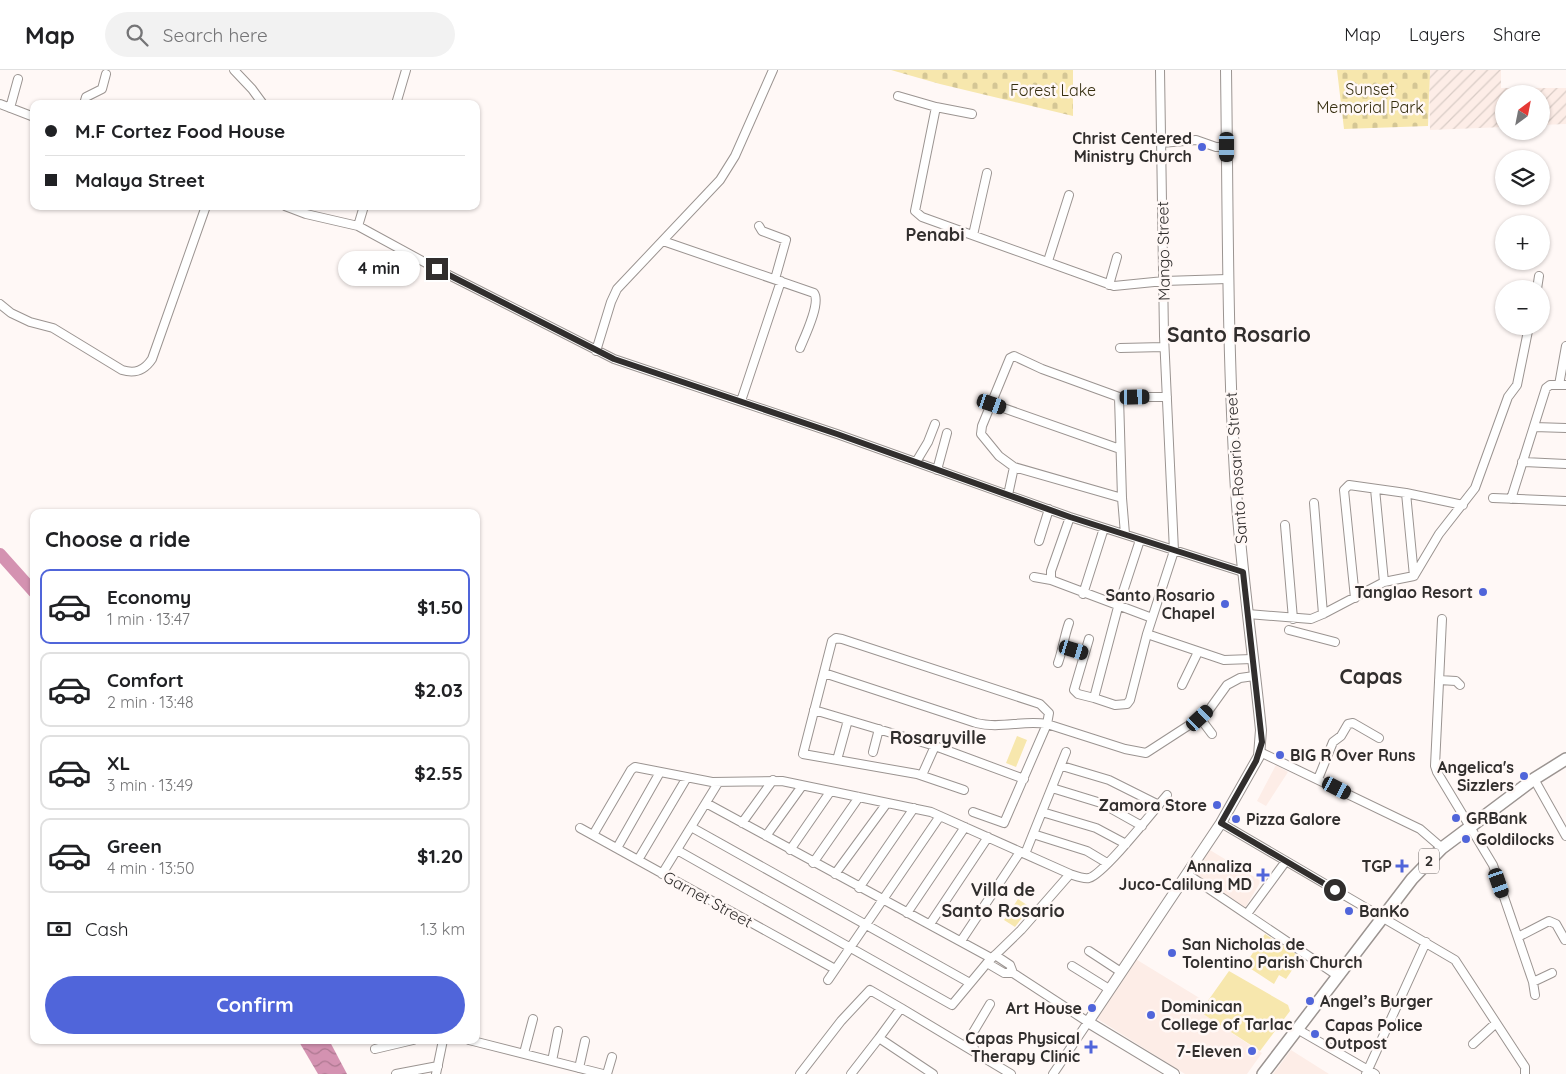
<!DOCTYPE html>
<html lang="en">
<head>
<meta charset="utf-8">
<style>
	:root { --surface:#fff; --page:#f2f2f2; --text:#202124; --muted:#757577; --line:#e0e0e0; --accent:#5065da }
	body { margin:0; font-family:Quicksand,sans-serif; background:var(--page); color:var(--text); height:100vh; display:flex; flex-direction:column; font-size:19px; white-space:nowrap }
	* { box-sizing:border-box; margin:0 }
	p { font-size:16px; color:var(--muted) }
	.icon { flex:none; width:28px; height:28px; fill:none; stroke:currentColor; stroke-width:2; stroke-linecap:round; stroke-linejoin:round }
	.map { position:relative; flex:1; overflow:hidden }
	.sheet { position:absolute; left:30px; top:439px; width:450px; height:535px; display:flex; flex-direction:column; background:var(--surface); border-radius:10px; box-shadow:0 1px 4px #0004 }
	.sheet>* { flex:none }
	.guide { position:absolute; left:30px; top:30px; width:450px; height:110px; border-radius:10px; box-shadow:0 1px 4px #0004; display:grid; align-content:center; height:110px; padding:0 15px; background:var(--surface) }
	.needle { width:32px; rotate:32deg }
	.controls { position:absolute; left:1495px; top:15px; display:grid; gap:10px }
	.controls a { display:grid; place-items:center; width:55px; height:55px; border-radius:50%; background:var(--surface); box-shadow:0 1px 4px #0004; font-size:25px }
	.end { position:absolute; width:22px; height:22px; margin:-11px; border:6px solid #312e2d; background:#fff; box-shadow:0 0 0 2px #fff }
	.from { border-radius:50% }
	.bubble { position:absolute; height:35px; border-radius:18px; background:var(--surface); box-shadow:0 1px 4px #0004; font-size:16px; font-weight:700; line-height:35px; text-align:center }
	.car { position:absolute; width:15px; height:30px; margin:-15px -8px; border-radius:6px; box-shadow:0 0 4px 1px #0007; background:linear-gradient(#222 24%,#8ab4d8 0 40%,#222 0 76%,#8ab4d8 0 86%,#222 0) }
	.guide b { display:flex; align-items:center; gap:18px; height:48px; font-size:19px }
	.guide b+b { border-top:1px solid var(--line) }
	.guide i { width:12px; height:12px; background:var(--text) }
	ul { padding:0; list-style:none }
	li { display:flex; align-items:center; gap:15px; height:75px; margin:0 10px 8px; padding:0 5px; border:2px solid var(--line); border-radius:10px }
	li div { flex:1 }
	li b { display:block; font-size:19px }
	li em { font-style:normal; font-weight:700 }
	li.selected { border-color:var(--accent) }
	li>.icon { width:45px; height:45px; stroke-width:1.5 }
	h2 { padding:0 15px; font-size:22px; line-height:60px }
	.pay { display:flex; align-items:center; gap:12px; height:55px; padding:0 15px; font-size:19px }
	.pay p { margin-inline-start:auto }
	.primary-button { display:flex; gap:10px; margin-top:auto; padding:10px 15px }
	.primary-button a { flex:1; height:58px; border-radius:30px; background:var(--accent); color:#fff; font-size:20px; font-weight:700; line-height:58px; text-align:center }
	header { display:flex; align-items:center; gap:30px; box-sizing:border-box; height:70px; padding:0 25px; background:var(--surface); border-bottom:1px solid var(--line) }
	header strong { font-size:24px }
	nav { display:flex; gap:28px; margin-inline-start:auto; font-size:18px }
	.search { width:350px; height:45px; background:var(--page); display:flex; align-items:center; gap:12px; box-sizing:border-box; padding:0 18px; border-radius:28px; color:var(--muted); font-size:19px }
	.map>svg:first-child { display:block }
	.built { fill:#fdede7 }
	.industrial { fill:url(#industrial-furrows) }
	.cemetery { fill:url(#cemetery-stones) }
	.park { fill:#f7e7ad }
	.water { fill:url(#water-waves) }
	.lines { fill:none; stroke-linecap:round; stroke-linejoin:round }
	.river { stroke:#d492b1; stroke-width:12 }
	.minor-casing { stroke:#9b9491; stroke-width:10 }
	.major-casing { stroke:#9b9491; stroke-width:12 }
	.highway-casing { stroke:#9b9491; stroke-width:14 }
	.minor { stroke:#fff; stroke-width:8 }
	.major { stroke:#fff; stroke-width:10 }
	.highway { stroke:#fff; stroke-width:11 }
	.route { stroke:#312e2d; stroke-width:6 }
	.poi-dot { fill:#5065da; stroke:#fff8f6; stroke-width:2 }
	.labels { text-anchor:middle; stroke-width:5; stroke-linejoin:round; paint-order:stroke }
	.shield { fill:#fff8f6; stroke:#6f6b69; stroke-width:1 }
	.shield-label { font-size:15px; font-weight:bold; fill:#312e2d }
	.park-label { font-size:16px; fill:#372f10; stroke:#fff8f6 }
	.poi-label { font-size:16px; font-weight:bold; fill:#312e2d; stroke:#fff8f6; text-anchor:end }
	.street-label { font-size:16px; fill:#312e2d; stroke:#fff8f6 }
	.neighbourhood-label { font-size:18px; font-weight:bold; fill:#312e2d; stroke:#fff8f6 }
	.district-label { font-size:21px; font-weight:bold; fill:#312e2d; stroke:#fff8f6 }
</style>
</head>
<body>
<header>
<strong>Map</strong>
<div class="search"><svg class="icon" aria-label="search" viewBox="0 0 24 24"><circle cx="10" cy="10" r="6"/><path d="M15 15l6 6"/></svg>Search here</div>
<nav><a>Map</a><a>Layers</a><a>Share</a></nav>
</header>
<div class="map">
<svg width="1566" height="1004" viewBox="0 0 1566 1004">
	<defs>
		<pattern id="industrial-furrows" width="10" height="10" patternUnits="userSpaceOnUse" patternTransform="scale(1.25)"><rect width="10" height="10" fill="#fdede7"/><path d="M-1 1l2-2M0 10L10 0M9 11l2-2" fill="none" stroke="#d9ccc6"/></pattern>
		<pattern id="cemetery-stones" width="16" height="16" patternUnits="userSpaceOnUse" patternTransform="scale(1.25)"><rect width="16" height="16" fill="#f7e7ad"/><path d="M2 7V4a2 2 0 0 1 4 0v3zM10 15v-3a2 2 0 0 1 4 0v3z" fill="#d4c695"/></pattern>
		<pattern id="water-waves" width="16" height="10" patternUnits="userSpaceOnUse" patternTransform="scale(1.25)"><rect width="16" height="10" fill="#d492b1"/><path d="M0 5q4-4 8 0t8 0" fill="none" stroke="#ad7890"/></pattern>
	</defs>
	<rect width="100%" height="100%" fill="#fff8f6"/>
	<path class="built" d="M1276,695L1288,702L1266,736L1257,731Z
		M1205,777L1261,811L1245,838L1189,802Z
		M1134,888L1206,932L1200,942L1262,983L1247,1004H1185L1096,948Z
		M1291,980L1329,1004H1273Z"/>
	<path class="industrial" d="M1429,0H1501V18H1566V54L1541,55V24H1504V57L1430,60Z"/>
	<path class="cemetery" d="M891,0H1073V46L940,14Z
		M1337,0H1430L1428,56L1344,59Z"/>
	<path class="park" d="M1017,666L1027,670L1016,697L1006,693Z
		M1018,829L1030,837L1015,857L1004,850Z
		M1265,864L1301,887L1286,909L1279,905L1274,914L1245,895Z
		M1229,901L1288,935L1290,941L1260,981L1200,942Z"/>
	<path class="water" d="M298,970H329L347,1004H318Z"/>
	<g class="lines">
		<path class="river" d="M0,484L34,522"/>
		<g class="minor-casing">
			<path id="minor" d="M234,0L252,19L263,34
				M898,26L936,37L972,44
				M0,34L34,47
				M84,34L86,27L102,19L106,4
				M396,34L406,0
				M936,37L915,141L922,147L1114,216L1164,211L1227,209
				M10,38L18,9
				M1161,73L1196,70L1216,77H1227
				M285,136L306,144L358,156L437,199L614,289L837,364L1070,447L1243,502
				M358,156L364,136
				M759,156L762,161L786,170L775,209
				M973,165L987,103
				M663,171L814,223C821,233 805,266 800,278
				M1048,191L1069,125
				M1109,215L1117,187
				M1537,219L1539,206
				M0,234L11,243L30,252L53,258L122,300C135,304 144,301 152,289L206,136
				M1120,278L1164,277
				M596,281L611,232L617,219L720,110L735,86L773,0
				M1559,315L1566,276
				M1119,327L1122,428L1125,464
				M741,331L781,211
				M992,334L1120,379
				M1534,357L1566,358
				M916,392L928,372L935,354
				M1522,392L1566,394
				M937,400L947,363
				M1375,419L1384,512
				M1406,423L1414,506
				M1008,425L1014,397
				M1122,428L1014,397L999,386L981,364L982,356L1010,288L1014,286L1042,299L1119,327H1167
				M1493,428L1566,431
				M1511,429L1546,318L1550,315H1566
				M1314,433L1323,544
				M1070,447L1051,501V510L1152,548
				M1285,455L1293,549
				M1140,470L1118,537L1094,628L1115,635L1127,634L1130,630L1147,564L1224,590L1252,589
				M1039,471L1049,439
				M1034,507L1051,510
				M1083,524L1104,458
				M1355,528L1344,420L1349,415L1406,423L1463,435
				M1248,544L1311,549L1323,544L1384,512L1414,506L1439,464L1475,418L1508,327L1517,315L1529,256
				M1442,549L1435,696L1437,702L1493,795L1533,912L1552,903
				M1289,560L1335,572
				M1147,564L1174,481L1164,266L1160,0
				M1089,569L1074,620L1078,624L1094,628
				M1063,577L1085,583
				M1058,593C1063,579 1064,567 1069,553
				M824,603L976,653C1000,659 1023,650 1047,654L1125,679L1146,683L1200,648L1209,640L1227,615L1240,608L1254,606
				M1439,610L1456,611L1460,615
				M1182,615L1198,582
				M814,640L935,676L1024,709
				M1200,648L1212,664
				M873,682L879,659
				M1260,682L1420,759L1442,778
				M837,690L848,650
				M1062,696L1109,710L1159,735
				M922,705L935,676
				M1318,709L1333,672L1341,666L1348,654L1353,653L1379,668
				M1534,709L1566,766
				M1052,718L1101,733L1142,756
				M964,720L917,704L803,684L832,571L836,568L842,569L1040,634L1049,643L1047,654L1004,753L973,742
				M706,733L991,888
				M1042,742L1096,758L1126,774
				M742,753L773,710
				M1221,753L1455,890L1525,997V1004
				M691,757L970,913
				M580,758L835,899
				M1033,764L1087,781L1107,793
				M593,765L631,700L635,697L712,712L782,711L931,742L1070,804C1076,806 1083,809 1089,808C1104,804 1154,740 1167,725
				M766,766L802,716
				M617,778L659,704
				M677,780L952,935L987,893L1021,860L1070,804
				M790,780L830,722
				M1025,784L1066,682
				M638,790L686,709
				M813,793L859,727
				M662,804L718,713
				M835,804L887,733
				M1187,804L1338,906
				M859,818L914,738
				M907,843L965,757
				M1247,844L1286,791
				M930,854L988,767
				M1518,867L1549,851L1556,854L1565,870
				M961,871L1020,782
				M1089,881L1121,902
				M995,885L1010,895L1013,903
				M987,893L1004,903H1013L1088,952L1053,1004
				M1072,896L1109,919
				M828,910L940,746
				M1533,912L1535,925
				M1297,959L1375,1004
				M469,970L603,1004
				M1473,974L1496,953
				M974,978L968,971L990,934
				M375,979L413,970
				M524,983L533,949
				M552,991L558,961
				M579,998L585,971
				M396,1004L438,996
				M436,1004L443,970
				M607,1004L612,987
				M800,1004L841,951L870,920L901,938
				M851,1004L879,968
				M933,1004L879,968L901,938L1011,1004
				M1366,1004L1426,872"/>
		</g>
		<g class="major-casing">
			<path id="major" d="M1174,1004L1088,952L1221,753L1259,686L1261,660C1253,580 1241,500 1236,420C1227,280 1228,140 1226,0"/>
		</g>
		<g class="highway-casing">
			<path id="highway" d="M1263,1004L1412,809L1442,778L1534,709L1566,689"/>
		</g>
		<use href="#minor" class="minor"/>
		<use href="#major" class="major"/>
		<use href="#highway" class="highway"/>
	</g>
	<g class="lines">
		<path class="route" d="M437,199L614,289L837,364L1070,447L1243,502L1262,672L1256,691L1221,753L1335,820"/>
	</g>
	<g class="poi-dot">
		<circle cx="1202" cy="77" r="5"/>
		<circle cx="1483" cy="522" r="5"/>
		<circle cx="1225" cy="534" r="5"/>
		<circle cx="1280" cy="685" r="5"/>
		<circle cx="1524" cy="706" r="5"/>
		<circle cx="1217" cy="735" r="5"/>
		<circle cx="1456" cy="748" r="5"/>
		<circle cx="1236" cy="749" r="5"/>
		<circle cx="1466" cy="769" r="5"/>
		<path d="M1399.5 788.5h5v5h5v5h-5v5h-5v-5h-5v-5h5z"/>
		<path d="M1260.5 797.5h5v5h5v5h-5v5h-5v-5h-5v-5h5z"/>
		<circle cx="1349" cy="841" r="5"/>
		<circle cx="1172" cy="883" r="5"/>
		<circle cx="1310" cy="931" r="5"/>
		<circle cx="1092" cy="938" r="5"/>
		<circle cx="1151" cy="945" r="5"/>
		<circle cx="1315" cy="964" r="5"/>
		<path d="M1088.5 969.5h5v5h5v5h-5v5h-5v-5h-5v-5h5z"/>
		<circle cx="1252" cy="981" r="5"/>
	</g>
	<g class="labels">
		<rect class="shield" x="1419" y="778.5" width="20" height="25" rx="4"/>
		<g class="shield-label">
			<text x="1429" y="796">2</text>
		</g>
		<g class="park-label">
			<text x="1370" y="25">Sunset<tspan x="1370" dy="18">Memorial Park</tspan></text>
			<text x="1053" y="26">Forest Lake</text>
		</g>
		<g class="poi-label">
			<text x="1192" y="74">Christ Centered<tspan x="1192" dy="18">Ministry Church</tspan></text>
			<text x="1473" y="528">Tanglao Resort</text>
			<text x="1215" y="531">Santo Rosario<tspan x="1215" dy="18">Chapel</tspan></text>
			<text x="1290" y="691" text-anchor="start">BIG R Over Runs</text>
			<text x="1514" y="703">Angelica's<tspan x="1514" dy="18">Sizzlers</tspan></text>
			<text x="1207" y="741">Zamora Store</text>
			<text x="1466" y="754" text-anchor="start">GRBank</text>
			<text x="1246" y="755" text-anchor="start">Pizza Galore</text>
			<text x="1476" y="775" text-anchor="start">Goldilocks</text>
			<text x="1252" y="802">Annaliza<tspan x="1252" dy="18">Juco-Calilung MD</tspan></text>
			<text x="1392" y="802">TGP</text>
			<text x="1359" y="847" text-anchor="start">BanKo</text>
			<text x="1182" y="880" text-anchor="start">San Nicholas de<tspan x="1182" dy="18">Tolentino Parish Church</tspan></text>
			<text x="1320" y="937" text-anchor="start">Angel’s Burger</text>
			<text x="1161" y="942" text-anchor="start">Dominican<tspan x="1161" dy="18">College of Tarlac</tspan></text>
			<text x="1082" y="944">Art House</text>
			<text x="1325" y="961" text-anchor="start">Capas Police<tspan x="1325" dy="18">Outpost</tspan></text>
			<text x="1080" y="974">Capas Physical<tspan x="1080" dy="18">Therapy Clinic</tspan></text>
			<text x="1242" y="987">7-Eleven</text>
		</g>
		<g class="street-label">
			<text transform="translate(1163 181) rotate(-91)" y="6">Mango Street</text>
			<text transform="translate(1236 398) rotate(-94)" y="6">Santo Rosario Street</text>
			<text transform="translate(708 829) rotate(29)" y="6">Garnet Street</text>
		</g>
		<g class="neighbourhood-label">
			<text x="935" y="171">Penabi</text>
			<text x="938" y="674">Rosaryville</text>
			<text x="1003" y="826">Villa de<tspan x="1003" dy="21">Santo Rosario</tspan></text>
		</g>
		<g class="district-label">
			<text x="1239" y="272">Santo Rosario</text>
			<text x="1371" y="614">Capas</text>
		</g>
	</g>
</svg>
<div class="controls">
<a><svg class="needle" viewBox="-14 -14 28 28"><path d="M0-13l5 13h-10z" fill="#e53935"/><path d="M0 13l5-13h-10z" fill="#757577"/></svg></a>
<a><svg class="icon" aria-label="layers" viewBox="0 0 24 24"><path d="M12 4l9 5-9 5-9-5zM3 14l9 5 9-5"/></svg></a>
<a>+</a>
<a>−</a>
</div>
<i class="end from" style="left:1335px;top:820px"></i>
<i class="end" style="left:437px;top:199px"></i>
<div class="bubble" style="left:338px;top:181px;width:82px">4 min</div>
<i class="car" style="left:1227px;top:77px;rotate:180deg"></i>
<i class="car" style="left:1135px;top:327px;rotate:89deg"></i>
<i class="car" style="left:992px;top:334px;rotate:109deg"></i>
<i class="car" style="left:1074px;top:580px;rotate:107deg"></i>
<i class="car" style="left:1200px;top:648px;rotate:47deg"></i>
<i class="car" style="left:1337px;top:718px;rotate:117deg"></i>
<i class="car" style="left:1499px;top:813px;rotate:161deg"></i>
<div class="guide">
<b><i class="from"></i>M.F Cortez Food House</b>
<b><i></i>Malaya Street</b>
</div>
<section class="sheet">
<h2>Choose a ride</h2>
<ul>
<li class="selected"><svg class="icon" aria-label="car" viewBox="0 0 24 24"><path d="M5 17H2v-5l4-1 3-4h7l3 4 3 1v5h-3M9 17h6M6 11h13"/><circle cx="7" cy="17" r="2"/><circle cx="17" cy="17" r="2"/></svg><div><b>Economy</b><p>1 min · 13:47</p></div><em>$1.50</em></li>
<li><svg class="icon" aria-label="car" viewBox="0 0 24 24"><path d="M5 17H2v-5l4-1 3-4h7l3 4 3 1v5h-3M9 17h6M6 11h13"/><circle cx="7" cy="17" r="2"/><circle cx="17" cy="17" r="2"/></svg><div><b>Comfort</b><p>2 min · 13:48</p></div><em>$2.03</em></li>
<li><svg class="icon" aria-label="car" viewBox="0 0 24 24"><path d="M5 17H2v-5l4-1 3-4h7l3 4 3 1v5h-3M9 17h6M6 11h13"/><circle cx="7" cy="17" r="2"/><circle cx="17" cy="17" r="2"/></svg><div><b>XL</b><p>3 min · 13:49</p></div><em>$2.55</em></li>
<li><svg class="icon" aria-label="car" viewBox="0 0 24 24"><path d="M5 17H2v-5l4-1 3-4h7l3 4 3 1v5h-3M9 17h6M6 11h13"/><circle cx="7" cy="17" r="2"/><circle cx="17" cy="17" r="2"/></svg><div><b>Green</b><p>4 min · 13:50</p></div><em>$1.20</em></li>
</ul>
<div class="pay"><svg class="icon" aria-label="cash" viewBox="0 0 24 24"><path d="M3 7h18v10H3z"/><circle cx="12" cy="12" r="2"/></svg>Cash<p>1.3 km</p></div>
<div class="primary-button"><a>Confirm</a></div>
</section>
</div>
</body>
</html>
